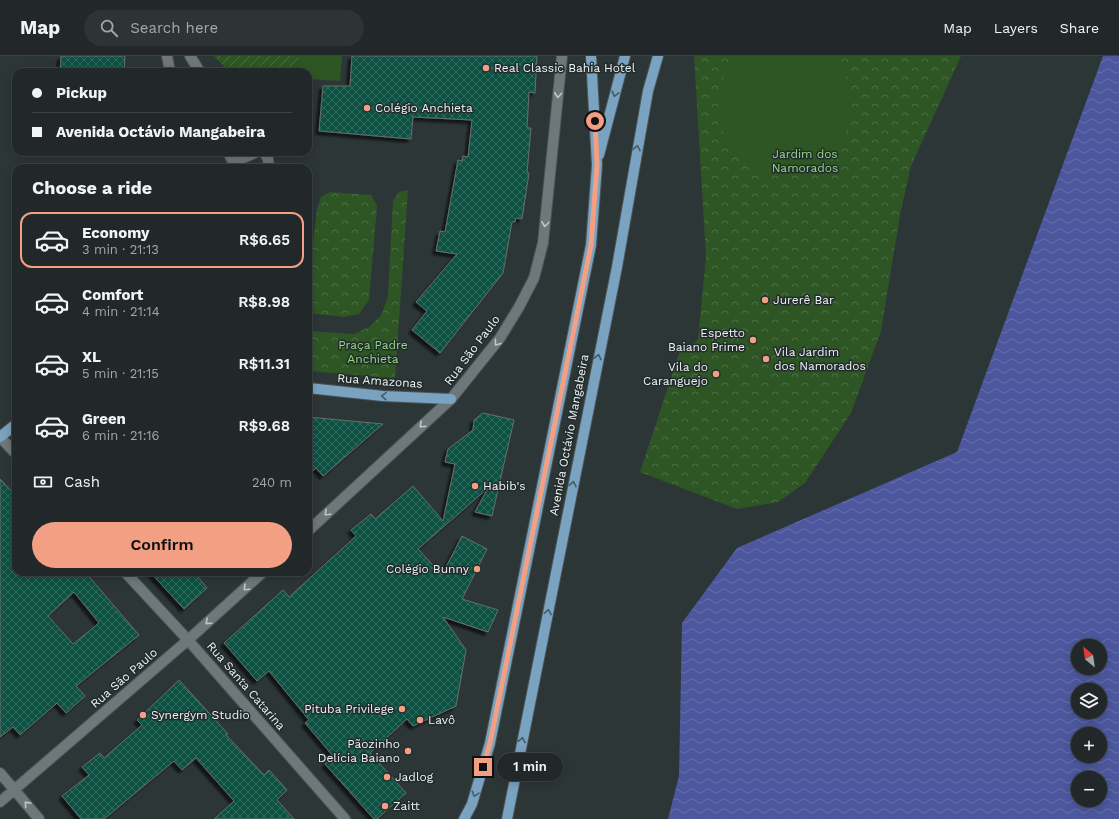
<!DOCTYPE html>
<html lang="en">
<head>
<meta charset="utf-8">
<style>
	:root { --surface:#222829; --page:#2e3435; --text:#f1f3f6; --muted:#a2a6a8; --line:#3f4446; --accent:#f39f84 }
	body { margin:0; font-family:"Work Sans",sans-serif; background:var(--page); color:var(--text); height:100vh; display:flex; flex-direction:column; font-size:15px; white-space:nowrap }
	* { box-sizing:border-box; margin:0 }
	p { font-size:13px; color:var(--muted) }
	.icon { flex:none; width:22px; height:22px; fill:none; stroke:currentColor; stroke-width:2; stroke-linecap:round; stroke-linejoin:round }
	.map { position:relative; flex:1; overflow:hidden }
	.panel { position:absolute; left:12px; top:108px; width:300px; height:412px; display:flex; flex-direction:column; background:var(--surface); border-radius:12px; box-shadow:0 2px 10px #0003,0 0 0 1px var(--line) }
	.panel>* { flex:none }
	.hud { position:absolute; left:12px; top:12px; width:300px; height:88px; border-radius:12px; box-shadow:0 2px 10px #0003,0 0 0 1px var(--line); display:grid; align-content:center; height:88px; padding:0 20px; background:var(--surface) }
	.needle { width:26px; rotate:331deg }
	.controls { position:absolute; left:1071px; top:583px; display:grid; gap:8px }
	.controls a { display:grid; place-items:center; width:36px; height:36px; border-radius:50%; background:var(--surface); box-shadow:0 2px 10px #0003,0 0 0 1px var(--line); font-size:20px }
	.end { position:absolute; width:18px; height:18px; margin:-9px; border:5px solid #f39f84; background:#111; box-shadow:0 0 0 2px #111 }
	.from { border-radius:50% }
	.bubble { position:absolute; height:28px; border-radius:14px; background:var(--surface); box-shadow:0 2px 10px #0003,0 0 0 1px var(--line); font-size:13px; font-weight:600; line-height:28px; text-align:center }
	.hud b { display:flex; align-items:center; gap:14px; height:38px; font-size:15px }
	.hud b+b { border-top:1px solid var(--line) }
	.hud i { width:10px; height:10px; background:var(--text) }
	ul { padding:0; list-style:none }
	li { display:flex; align-items:center; gap:12px; height:56px; margin:0 8px 6px; padding:0 12px; border:2px solid transparent; border-radius:12px }
	li div { flex:1 }
	li b { display:block; font-size:15px }
	li em { font-style:normal; font-weight:600 }
	li.on { border-color:var(--accent) }
	li>.icon { width:36px; height:36px; stroke-width:1.5 }
	h2 { padding:0 20px; font-size:18px; line-height:48px }
	.pay { display:flex; align-items:center; gap:10px; height:44px; padding:0 20px; font-size:15px }
	.pay p { margin-inline-start:auto }
	.primary-button { display:flex; gap:8px; margin-top:auto; padding:8px 20px }
	.primary-button a { flex:1; height:46px; border-radius:24px; background:var(--accent); color:#111; font-size:16px; font-weight:600; line-height:46px; text-align:center }
	header { display:flex; align-items:center; gap:24px; box-sizing:border-box; height:56px; padding:0 20px; background:var(--surface); border-bottom:1px solid var(--line) }
	header strong { font-size:19px }
	nav { display:flex; gap:22px; margin-inline-start:auto; font-size:14px }
	.search { width:280px; height:36px; background:var(--page); display:flex; align-items:center; gap:10px; box-sizing:border-box; padding:0 14px; border-radius:22px; color:var(--muted); font-size:15px }
	.map>svg:first-child { display:block }
	.forest { fill:url(#forest-crowns) }
	.garden { fill:url(#garden-furrows) }
	.pitch { fill:#2e5624 }
	.water { fill:url(#water-waves); fill-rule:evenodd }
	.building { fill:url(#building-cross-hatch); stroke:#666f6c; fill-rule:evenodd; filter:url(#shadow) }
	.lines { fill:none; stroke-linecap:round; stroke-linejoin:round }
	.minor-casing { stroke:#4d5455; stroke-width:12 }
	.major-casing { stroke:#4d5455; stroke-width:12 }
	.minor { stroke:#6e7779; stroke-width:10 }
	.major { stroke:#79a3c0; stroke-width:10 }
	.oneway { stroke:#455c68 }
	.oneway2 { stroke:#c1c7c8 }
	.route { stroke:#f39f84; stroke-width:5 }
	.poi-dot { fill:#f39f84; stroke:#232c2d; stroke-width:1.5 }
	.labels { text-anchor:middle; stroke-width:3; stroke-linejoin:round; paint-order:stroke }
	.poi-label { font-size:12px; fill:#edf2f3; stroke:#232c2d; text-anchor:start }
	.park-label { font-size:12px; fill:#91da7f; stroke:#232c2d }
	.street-label { font-size:12px; fill:#edf2f3; stroke:#232c2d }
</style>
</head>
<body>
<header>
<strong>Map</strong>
<div class="search"><svg class="icon" aria-label="search" viewBox="0 0 24 24"><circle cx="10" cy="10" r="6"/><path d="M15 15l6 6"/></svg>Search here</div>
<nav><a>Map</a><a>Layers</a><a>Share</a></nav>
</header>
<div class="map">
<svg width="1119" height="763" viewBox="0 0 1119 763">
	<defs>
		<pattern id="forest-crowns" width="20" height="18" patternUnits="userSpaceOnUse"><rect width="20" height="18" fill="#2e5624"/><path d="M2 6a3 3 0 1 1 6 0M12 15a3 3 0 1 1 6 0" fill="none" stroke="#4d6f44"/></pattern>
		<pattern id="garden-furrows" width="10" height="10" patternUnits="userSpaceOnUse"><rect width="10" height="10" fill="#2e5624"/><path d="M-1 1l2-2M0 10L10 0M9 11l2-2" fill="none" stroke="#4d6f44"/></pattern>
		<pattern id="water-waves" width="16" height="10" patternUnits="userSpaceOnUse"><rect width="16" height="10" fill="#4c579e"/><path d="M0 5q4-4 8 0t8 0" fill="none" stroke="#6670ac"/></pattern>
		<pattern id="building-cross-hatch" width="8" height="8" patternUnits="userSpaceOnUse"><rect width="8" height="8" fill="#0f5142"/><path d="M0 0l8 8M0 8l8-8" fill="none" stroke="#326a5e"/></pattern>
		<filter id="shadow"><feDropShadow dx="-3.5" dy="3.5" stdDeviation="1" flood-color="#0009"/></filter>
	</defs>
	<rect width="100%" height="100%" fill="#2d3637"/>
	<path class="forest" d="M694,0H961L911,110L900,159L881,275L851,357L805,427L778,446L737,453L640,416L680,295L698,284L706,200Z
		M408,134L395,322L308,315V275L354,278L369,271L382,258L388,240L393,145L399,136Z
		M330,136L371,139L377,150L369,244L359,258L345,261L308,257V215L310,213L317,152L321,141Z"/>
	<path class="garden" d="M214,0H299L297,16H229Z"/>
	<path class="pitch" d="M299,0H342L340,25L308,23V16H297Z
		M741,0H830L848,24L852,47L846,77L832,97L810,112L787,117L763,114L742,102L726,84L718,62V35L727,13Z"/>
	<path class="water" d="M1103,0H1119V763H668L679,720L682,567L737,492L957,396ZM1078,590H1100V612H1078ZM1078,634H1100V656H1078ZM1078,678H1100V700H1078ZM1078,722H1100V744H1078Z"/>
	<path class="building" d="M61,0H125L124,16H60Z
		M352,0H537L535,37L529,36L527,72H531L527,117H529L522,163L516,162L515,166H512L503,217L440,297L412,274L427,255L416,246L457,198L436,195L440,175L445,176L458,104L462,105L463,100L468,101L472,64L413,61L411,83L319,75L323,30H350Z
		M483,357L514,364L492,460L475,456L488,432L418,493L442,519L462,480L487,493L462,543L498,554L488,576L443,561L466,594L456,650L413,670L407,663L370,697L406,737L377,763H374L325,708L333,700L305,667L309,664L269,615L257,625L224,587L283,534L289,541L356,480L351,474L371,458L375,463L413,430L443,465L455,408L445,406L448,393L473,374L474,364Z
		M308,361L383,368L323,420L316,412L308,420Z
		M0,423L16,440V516H85L139,579L76,630L85,640L66,657L57,647L20,679L13,671L0,681ZM74,536L99,567L73,588L48,560Z
		M150,516H194L207,532L184,553Z
		M179,624L228,678L226,679L264,719L269,714L287,734L277,744L294,763H214L234,745L196,702L182,714L174,705L104,763H81L62,740L89,719L82,711L100,697L104,702L142,669L137,664Z"/>
	<g class="lines">
		<g class="minor-casing">
			<path id="minor" d="M167,0L170,16
				M190,0L200,16
				M228,96L236,112
				M264,96L268,103L269,112
				M234,106L257,96
				M0,381L16,398
				M308,475L451,343L500,282L519,251L534,222L543,187L562,0
				M125,516L188,584L345,763
				M0,717L39,763
				M0,746L188,584L263,516"/>
		</g>
		<g class="major-casing">
			<path id="major" d="M599,99L625,0
				M308,332L383,340L451,343
				M0,381L16,368
				M464,763L472,748L490,687L591,189L597,109L591,0
				M507,763L617,211L648,35L658,0"/>
		</g>
		<use href="#minor" class="minor"/>
		<use href="#major" class="major"/>
	</g>
	<defs><path id="oneway-chevron" d="M-2-3.5L2.5 0L-2 3.5" fill="none" stroke-width="1.6" stroke-linecap="round" stroke-linejoin="round"/></defs>
	<g class="oneway">
		<use href="#oneway-chevron" transform="translate(615 38) rotate(105)"/>
		<use href="#oneway-chevron" transform="translate(637 92) rotate(-79)"/>
		<use href="#oneway-chevron" transform="translate(598 301) rotate(-78)"/>
		<use href="#oneway-chevron" transform="translate(384 340) rotate(-176)"/>
		<use href="#oneway-chevron" transform="translate(573 428) rotate(-79)"/>
		<use href="#oneway-chevron" transform="translate(548 556) rotate(-79)"/>
		<use href="#oneway-chevron" transform="translate(522 684) rotate(-79)"/>
		<use href="#oneway-chevron" transform="translate(475 738) rotate(106)"/>
	</g>
	<g class="oneway2">
		<use href="#oneway-chevron" transform="translate(558 39) rotate(95)"/>
		<use href="#oneway-chevron" transform="translate(545 168) rotate(97)"/>
		<use href="#oneway-chevron" transform="translate(497 287) rotate(127)"/>
		<use href="#oneway-chevron" transform="translate(422 369) rotate(137)"/>
		<use href="#oneway-chevron" transform="translate(327 457) rotate(137)"/>
		<use href="#oneway-chevron" transform="translate(246 532) rotate(137)"/>
		<use href="#oneway-chevron" transform="translate(208 566) rotate(138)"/>
		<use href="#oneway-chevron" transform="translate(27 748) rotate(-131)"/>
	</g>
	<g class="lines">
		<path class="route" d="M483,711L490,687L591,189L597,109L595,65"/>
	</g>
	<g class="poi-dot">
		<circle cx="486" cy="12" r="4"/>
		<circle cx="367" cy="52" r="4"/>
		<circle cx="765" cy="244" r="4"/>
		<circle cx="753" cy="284" r="4"/>
		<circle cx="766" cy="303" r="4"/>
		<circle cx="716" cy="318" r="4"/>
		<circle cx="475" cy="430" r="4"/>
		<circle cx="477" cy="513" r="4"/>
		<circle cx="402" cy="653" r="4"/>
		<circle cx="143" cy="659" r="4"/>
		<circle cx="420" cy="664" r="4"/>
		<circle cx="408" cy="695" r="4"/>
		<circle cx="387" cy="721" r="4"/>
		<circle cx="385" cy="750" r="4"/>
	</g>
	<g class="labels">
		<g class="poi-label">
			<text x="494" y="16">Real Classic Bahia Hotel</text>
			<text x="375" y="56">Colégio Anchieta</text>
			<text x="773" y="248">Jurerê Bar</text>
			<text x="745" y="281" text-anchor="end">Espetto<tspan x="745" dy="14">Baiano Prime</tspan></text>
			<text x="774" y="300">Vila Jardim<tspan x="774" dy="14">dos Namorados</tspan></text>
			<text x="708" y="315" text-anchor="end">Vila do<tspan x="708" dy="14">Caranguejo</tspan></text>
			<text x="483" y="434">Habib's</text>
			<text x="469" y="517" text-anchor="end">Colégio Bunny</text>
			<text x="394" y="657" text-anchor="end">Pituba Privilege</text>
			<text x="151" y="663">Synergym Studio</text>
			<text x="428" y="668">Lavô</text>
			<text x="400" y="692" text-anchor="end">Pãozinho<tspan x="400" dy="14">Delícia Baiano</tspan></text>
			<text x="395" y="725">Jadlog</text>
			<text x="393" y="754">Zaitt</text>
		</g>
		<g class="park-label">
			<text x="805" y="102">Jardim dos<tspan x="805" dy="14">Namorados</tspan></text>
			<text x="373" y="293">Praça Padre<tspan x="373" dy="14">Anchieta</tspan></text>
		</g>
		<g class="street-label">
			<text transform="translate(472 294) rotate(-53)" y="4">Rua São Paulo</text>
			<text transform="translate(380 325) rotate(4)" y="4">Rua Amazonas</text>
			<text transform="translate(569 379) rotate(-79)" y="4">Avenida Octávio Mangabeira</text>
			<text transform="translate(124 622) rotate(-41)" y="4">Rua São Paulo</text>
			<text transform="translate(246 630) rotate(49)" y="4">Rua Santa Catarina</text>
		</g>
	</g>
</svg>
<div class="controls">
<a><svg class="needle" viewBox="-14 -14 28 28"><path d="M0-13l5 13h-10z" fill="#e53935"/><path d="M0 13l5-13h-10z" fill="#a2a6a8"/></svg></a>
<a><svg class="icon" aria-label="layers" viewBox="0 0 24 24"><path d="M12 4l9 5-9 5-9-5zM3 14l9 5 9-5"/></svg></a>
<a>+</a>
<a>−</a>
</div>
<i class="end from" style="left:595px;top:65px"></i>
<i class="end" style="left:483px;top:711px"></i>
<div class="bubble" style="left:497px;top:697px;width:66px">1 min</div>
<div class="hud">
<b><i class="from"></i>Pickup</b>
<b><i></i>Avenida Octávio Mangabeira</b>
</div>
<section class="panel">
<h2>Choose a ride</h2>
<ul>
<li class="on"><svg class="icon" aria-label="car" viewBox="0 0 24 24"><path d="M5 17H2v-5l4-1 3-4h7l3 4 3 1v5h-3M9 17h6M6 11h13"/><circle cx="7" cy="17" r="2"/><circle cx="17" cy="17" r="2"/></svg><div><b>Economy</b><p>3 min · 21:13</p></div><em>R$6.65</em></li>
<li><svg class="icon" aria-label="car" viewBox="0 0 24 24"><path d="M5 17H2v-5l4-1 3-4h7l3 4 3 1v5h-3M9 17h6M6 11h13"/><circle cx="7" cy="17" r="2"/><circle cx="17" cy="17" r="2"/></svg><div><b>Comfort</b><p>4 min · 21:14</p></div><em>R$8.98</em></li>
<li><svg class="icon" aria-label="car" viewBox="0 0 24 24"><path d="M5 17H2v-5l4-1 3-4h7l3 4 3 1v5h-3M9 17h6M6 11h13"/><circle cx="7" cy="17" r="2"/><circle cx="17" cy="17" r="2"/></svg><div><b>XL</b><p>5 min · 21:15</p></div><em>R$11.31</em></li>
<li><svg class="icon" aria-label="car" viewBox="0 0 24 24"><path d="M5 17H2v-5l4-1 3-4h7l3 4 3 1v5h-3M9 17h6M6 11h13"/><circle cx="7" cy="17" r="2"/><circle cx="17" cy="17" r="2"/></svg><div><b>Green</b><p>6 min · 21:16</p></div><em>R$9.68</em></li>
</ul>
<div class="pay"><svg class="icon" aria-label="cash" viewBox="0 0 24 24"><path d="M3 7h18v10H3z"/><circle cx="12" cy="12" r="2"/></svg>Cash<p>240 m</p></div>
<div class="primary-button"><a>Confirm</a></div>
</section>
</div>
</body>
</html>
